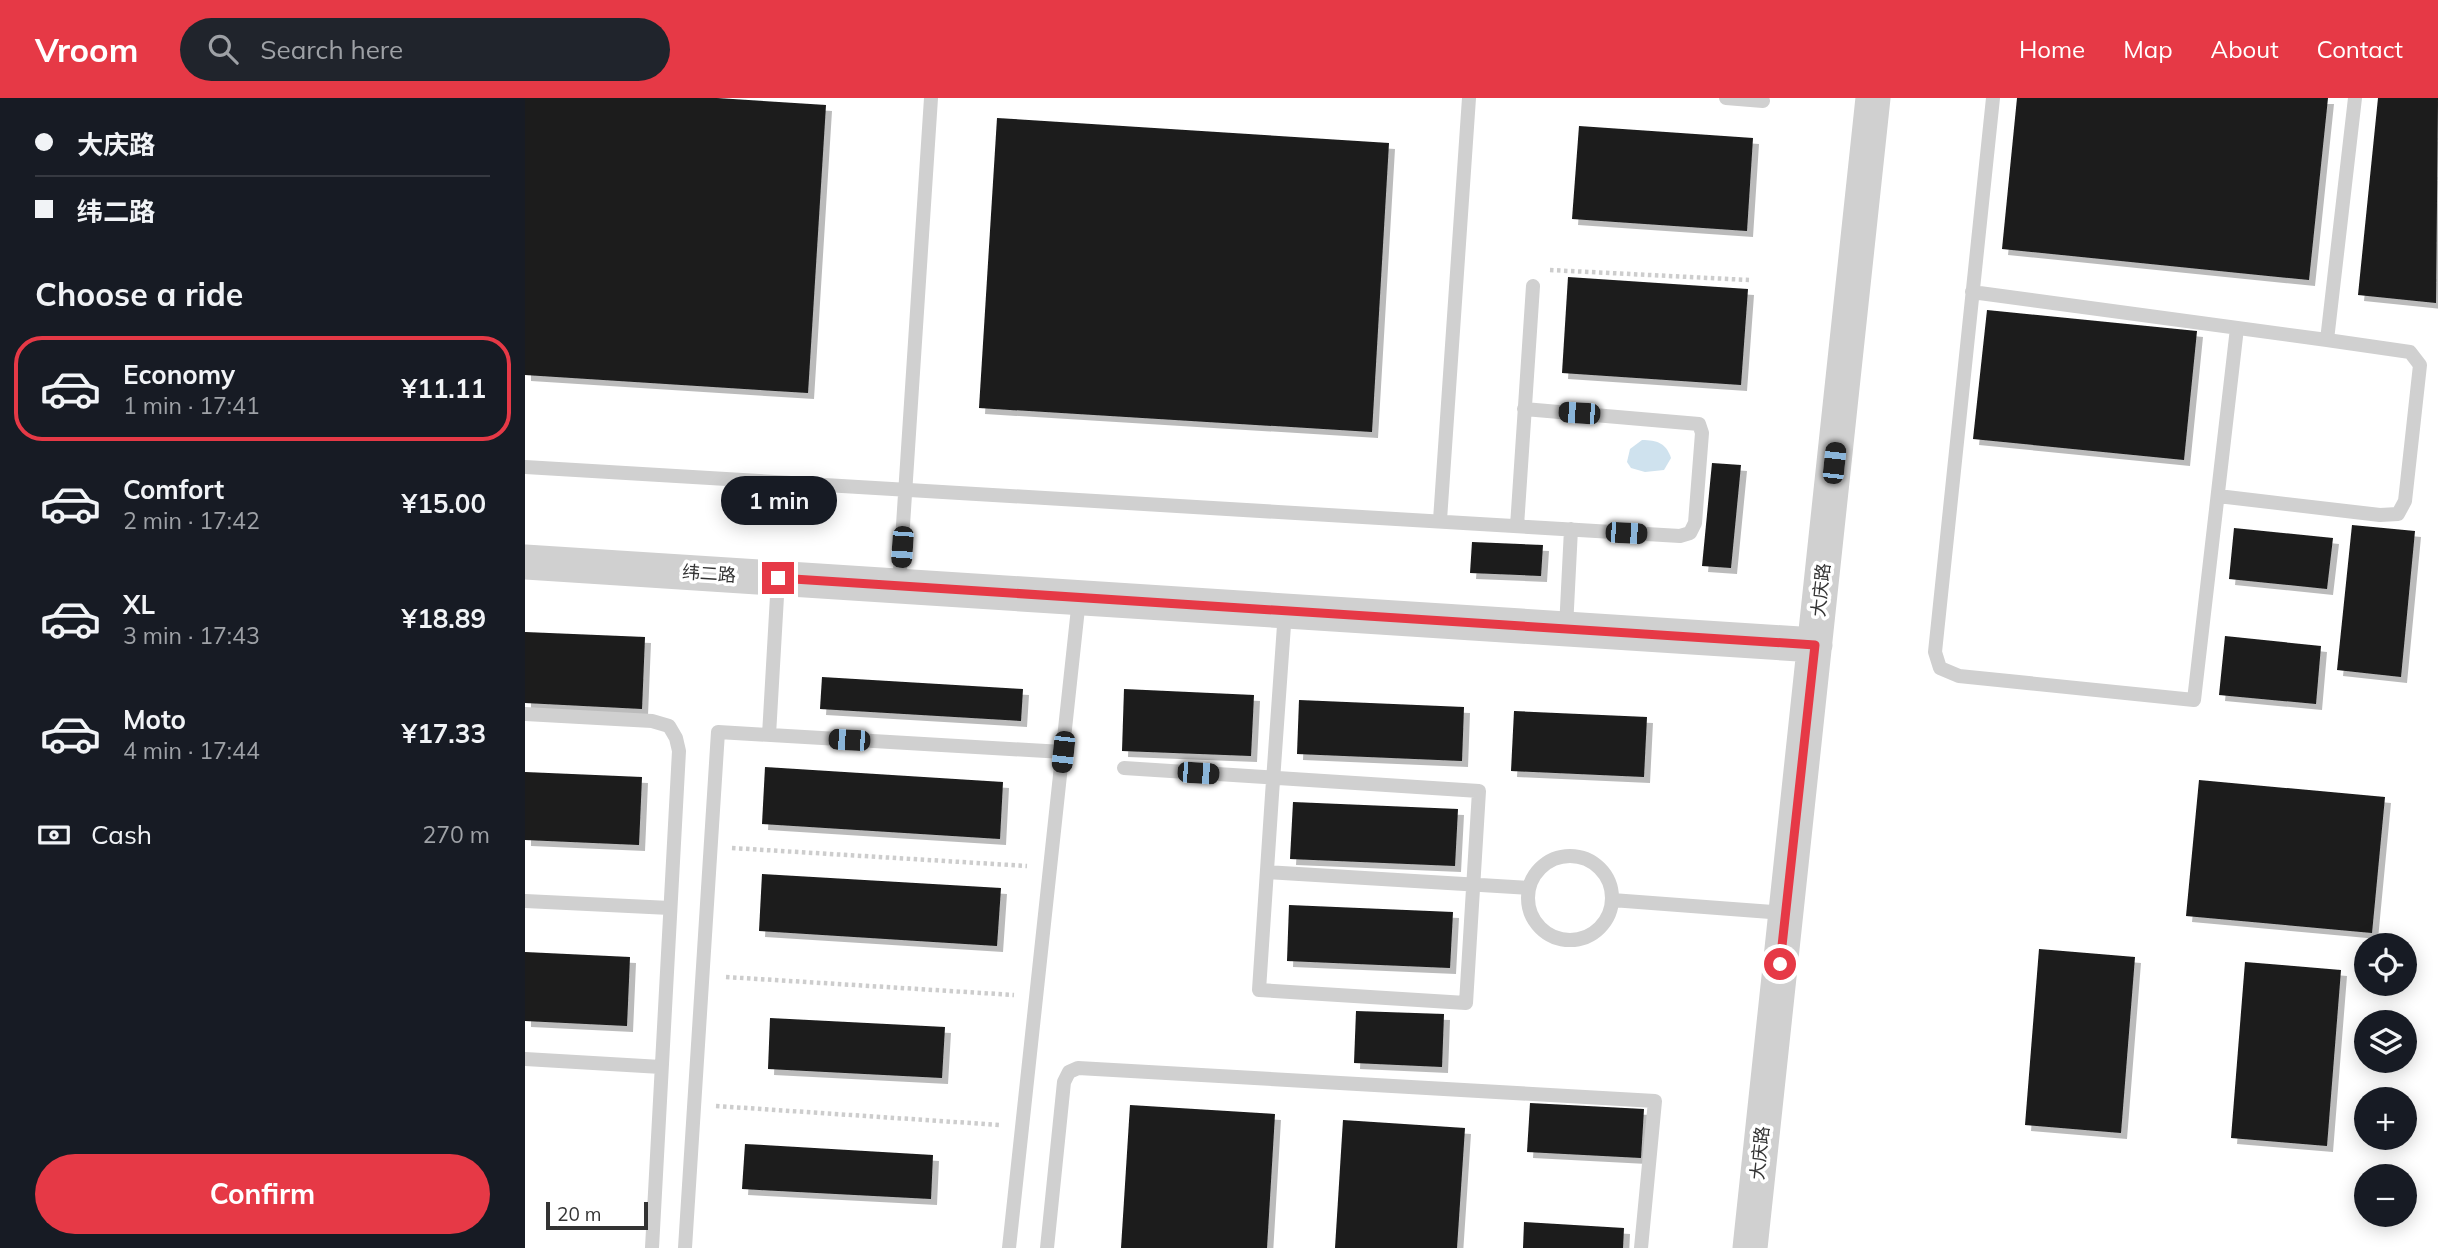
<!DOCTYPE html>
<html lang="en">
<head>
<meta charset="utf-8">
<style>
	:root { --surface:#171b24; --page:#20242c; --text:#f1f3f6; --muted:#9ea1a6; --line:#363941; --accent:#e63946 }
	body { margin:0; font-family:Mulish,"Noto Sans SC",sans-serif; background:var(--page); color:var(--text); height:100vh; display:flex; flex-direction:column; font-size:26px; white-space:nowrap }
	* { box-sizing:border-box; margin:0 }
	p { font-size:23px; color:var(--muted) }
	.icon { flex:none; width:38px; height:38px; fill:none; stroke:currentColor; stroke-width:2; stroke-linecap:round; stroke-linejoin:round }
	.map { position:relative; flex:1; overflow:hidden }
	.side { display:flex; flex-direction:column; background:var(--surface); width:525px }
	.side>* { flex:none }
	.top-card { display:grid; align-content:center; height:154px; padding:0 35px; background:var(--surface) }
	.fabs { position:absolute; left:1829px; top:835px; display:grid; gap:14px }
	.fabs a { display:grid; place-items:center; width:63px; height:63px; border-radius:50%; background:var(--surface); box-shadow:0 4px 18px #0003; font-size:35px }
	.scale { position:absolute; left:21px; bottom:18px; width:102px; box-sizing:border-box; padding-left:7px; border:4px solid #333; border-top:0; font-size:19px; line-height:24px; white-space:nowrap; color:#333; -webkit-text-stroke:5px #fff; paint-order:stroke }
	.end { position:absolute; width:32px; height:32px; margin:-16px; border:9px solid #e63946; background:#fff; box-shadow:0 0 0 4px #fff }
	.from { border-radius:50% }
	.bubble { position:absolute; height:49px; border-radius:24px; background:var(--surface); box-shadow:0 4px 18px #0003; font-size:23px; font-weight:700; line-height:49px; text-align:center }
	.car { position:absolute; width:21px; height:42px; margin:-21px -10px; border-radius:9px; box-shadow:0 0 5px 2px #0007; background:linear-gradient(#222 24%,#8ab4d8 0 40%,#222 0 76%,#8ab4d8 0 86%,#222 0) }
	.top-card b { display:flex; align-items:center; gap:24px; height:66px; font-size:26px }
	.top-card b+b { border-top:2px solid var(--line) }
	.top-card i { width:18px; height:18px; background:var(--text) }
	ul { padding:0; list-style:none }
	li { display:flex; align-items:center; gap:21px; height:105px; margin:0 14px 10px; padding:0 21px; border:4px solid transparent; border-radius:28px }
	li div { flex:1 }
	li b { display:block; font-size:26px }
	li em { font-style:normal; font-weight:700 }
	li.current { border-color:var(--accent) }
	li>.icon { width:63px; height:63px; stroke-width:1.5 }
	h2 { padding:0 35px; font-size:32px; line-height:84px }
	.pay { display:flex; align-items:center; gap:18px; height:77px; padding:0 35px; font-size:26px }
	.pay p { margin-inline-start:auto }
	.action { display:flex; gap:14px; margin-top:auto; padding:14px 35px }
	.action a { flex:1; height:80px; border-radius:42px; background:var(--accent); color:#fff; font-size:28px; font-weight:700; line-height:80px; text-align:center }
	header { display:flex; align-items:center; gap:42px; box-sizing:border-box; height:98px; padding:0 35px; background:var(--accent); color:#fff }
	header strong { font-size:33px }
	nav { display:flex; gap:38px; margin-inline-start:auto; font-size:24px }
	.search { width:490px; height:63px; background:var(--page); display:flex; align-items:center; gap:18px; box-sizing:border-box; padding:0 24px; border-radius:38px; color:var(--muted); font-size:26px }
	main { display:flex; flex:1; min-height:0 }
	.map>svg:first-child { display:block }
	.water { fill:#cfe2ee }
	.building { fill:#1a1a1a; filter:url(#shadow) }
	.lines { fill:none; stroke-linecap:round; stroke-linejoin:round }
	.path { stroke:#cdcdcd; stroke-width:4.5; stroke-dasharray:3.5 3.5; stroke-linecap:butt }
	.service { stroke:#d0d0d0; stroke-width:14 }
	.tertiary { stroke:#d0d0d0; stroke-width:35 }
	.route { stroke:#e63946; stroke-width:9 }
	.labels { text-anchor:middle; stroke-width:7; stroke-linejoin:round; paint-order:stroke }
	.street-label { font-size:18px; fill:#333; stroke:#fff }
</style>
</head>
<body>
<header>
<strong>Vroom</strong>
<div class="search"><svg class="icon" aria-label="search" viewBox="0 0 24 24"><circle cx="10" cy="10" r="6"/><path d="M15 15l6 6"/></svg>Search here</div>
<nav><a>Home</a><a>Map</a><a>About</a><a>Contact</a></nav>
</header>
<main>
<section class="side">
<div class="top-card">
<b><i class="from"></i>大庆路</b>
<b><i></i>纬二路</b>
</div>
<h2>Choose a ride</h2>
<ul>
<li class="current"><svg class="icon" aria-label="car" viewBox="0 0 24 24"><path d="M5 17H2v-5l4-1 3-4h7l3 4 3 1v5h-3M9 17h6M6 11h13"/><circle cx="7" cy="17" r="2"/><circle cx="17" cy="17" r="2"/></svg><div><b>Economy</b><p>1 min · 17:41</p></div><em>¥11.11</em></li>
<li><svg class="icon" aria-label="car" viewBox="0 0 24 24"><path d="M5 17H2v-5l4-1 3-4h7l3 4 3 1v5h-3M9 17h6M6 11h13"/><circle cx="7" cy="17" r="2"/><circle cx="17" cy="17" r="2"/></svg><div><b>Comfort</b><p>2 min · 17:42</p></div><em>¥15.00</em></li>
<li><svg class="icon" aria-label="car" viewBox="0 0 24 24"><path d="M5 17H2v-5l4-1 3-4h7l3 4 3 1v5h-3M9 17h6M6 11h13"/><circle cx="7" cy="17" r="2"/><circle cx="17" cy="17" r="2"/></svg><div><b>XL</b><p>3 min · 17:43</p></div><em>¥18.89</em></li>
<li><svg class="icon" aria-label="car" viewBox="0 0 24 24"><path d="M5 17H2v-5l4-1 3-4h7l3 4 3 1v5h-3M9 17h6M6 11h13"/><circle cx="7" cy="17" r="2"/><circle cx="17" cy="17" r="2"/></svg><div><b>Moto</b><p>4 min · 17:44</p></div><em>¥17.33</em></li>
</ul>
<div class="pay"><svg class="icon" aria-label="cash" viewBox="0 0 24 24"><path d="M3 7h18v10H3z"/><circle cx="12" cy="12" r="2"/></svg>Cash<p>270 m</p></div>
<div class="action"><a>Confirm</a></div>
</section>
<div class="map">
<svg width="1913" height="1150" viewBox="0 0 1913 1150">
	<defs>
		<filter id="shadow"><feDropShadow dx="6" dy="6" stdDeviation="0" flood-color="#0004"/></filter>
	</defs>
	<rect width="100%" height="100%" fill="#fff"/>
	<path class="water" d="M1117,342C1132,342 1141,345 1146,360L1139,372L1120,374L1106,370L1102,364L1105,351Z"/>
	<path class="building" d="M0,0H192L301,7L283,295L0,277Z
		M1492,0H1803L1784,182L1477,151Z
		M1853,0H1913L1911,205L1833,197Z
		M472,20L864,45L847,334L454,310Z
		M1054,28L1228,40L1222,133L1047,121Z
		M1043,179L1223,191L1216,287L1037,275Z
		M1462,212L1672,233L1659,362L1448,341Z
		M1187,365L1216,367L1206,470L1177,468Z
		M1827,427L1890,433L1876,579L1812,572Z
		M1709,430L1808,440L1802,491L1704,481Z
		M947,444L1018,447L1016,478L945,475Z
		M0,534L120,539L117,611L0,605Z
		M1700,538L1796,548L1791,606L1694,597Z
		M297,579L498,591L496,623L295,611Z
		M599,591L729,597L726,658L597,653Z
		M774,602L939,609L937,663L772,656Z
		M989,613L1122,619L1119,679L986,673Z
		M240,669L478,684L475,741L237,726Z
		M0,674L117,679L114,747L0,742Z
		M1674,682L1860,699L1847,835L1661,818Z
		M768,704L933,711L930,768L765,761Z
		M237,776L476,790L472,848L234,833Z
		M764,807L928,814L925,870L762,863Z
		M1514,851L1610,859L1596,1035L1500,1027Z
		M0,854L105,859L102,928L0,923Z
		M1720,864L1816,872L1802,1048L1706,1040Z
		M831,913L919,916L917,969L829,965Z
		M245,920L420,929L417,980L243,971Z
		M1005,1005L1119,1011L1116,1060L1002,1054Z
		M605,1007L750,1016L742,1150H596Z
		M818,1022L940,1030L932,1150H810Z
		M220,1046L408,1057L406,1101L217,1091Z
		M999,1124L1099,1130L1098,1150H998Z"/>
	<g class="lines">
		<path class="path" d="M1025,172L1224,182
			M207,750L502,768
			M201,879L489,897
			M191,1008L475,1027"/>
		<path class="service" d="M1201,0L1238,3
			M1468,0L1410,554L1415,570L1434,578L1669,602L1712,230
			M1447,194L1802,242L1830,0
			M0,369L1155,438L1165,435L1170,425L1177,335L1174,326L999,311
			M1693,398L1855,417L1873,416L1880,403L1895,267L1885,254L1802,242
			M915,422L944,0
			M992,428L1008,188
			M374,488L406,0
			M1041,530L1046,431
			M0,616L127,623L144,628L151,640L154,653L127,1150
			M244,637L253,481
			M599,670L954,693L941,905L734,892C742,766 751,639 760,513
			M1003 800a42 42 0 1 1 84 0a42 42 0 1 1-84 0Z
			M742,774L1004,790
			M1087,802L1260,815
			M0,803L145,810
			M0,961L136,969
			M160,1150L193,634L538,654
			M484,1150L554,501
			M522,1150L539,984L544,974L553,970L1130,1003L1116,1150"/>
		<path class="tertiary" d="M0,464L1290,547
			M1225,1150L1348,0"/>
	</g>
	<g class="lines">
		<path class="route" d="M253,480L1290,547L1255,866"/>
	</g>
	<g class="labels">
		<g class="street-label">
			<text transform="translate(184 476) rotate(4)" y="6">纬二路</text>
			<text transform="translate(1296 492) rotate(-84)" y="6">大庆路</text>
			<text transform="translate(1235 1055) rotate(-84)" y="6">大庆路</text>
		</g>
	</g>
</svg>
<div class="fabs">
<a><svg class="icon" aria-label="locate" viewBox="0 0 24 24"><circle cx="12" cy="12" r="6"/><path d="M12 2v4M12 18v4M2 12h4M18 12h4"/></svg></a>
<a><svg class="icon" aria-label="layers" viewBox="0 0 24 24"><path d="M12 4l9 5-9 5-9-5zM3 14l9 5 9-5"/></svg></a>
<a>+</a>
<a>−</a>
</div>
<div class="scale">20 m</div>
<i class="end from" style="left:1255px;top:866px"></i>
<i class="end" style="left:253px;top:480px"></i>
<div class="bubble" style="left:196px;top:378px;width:116px">1 min</div>
<i class="car" style="left:1054px;top:315px;rotate:274deg"></i>
<i class="car" style="left:1309px;top:365px;rotate:6deg"></i>
<i class="car" style="left:1101px;top:435px;rotate:93deg"></i>
<i class="car" style="left:377px;top:449px;rotate:184deg"></i>
<i class="car" style="left:324px;top:642px;rotate:273deg"></i>
<i class="car" style="left:538px;top:654px;rotate:186deg"></i>
<i class="car" style="left:673px;top:675px;rotate:94deg"></i>
</div>
</main>
</body>
</html>
